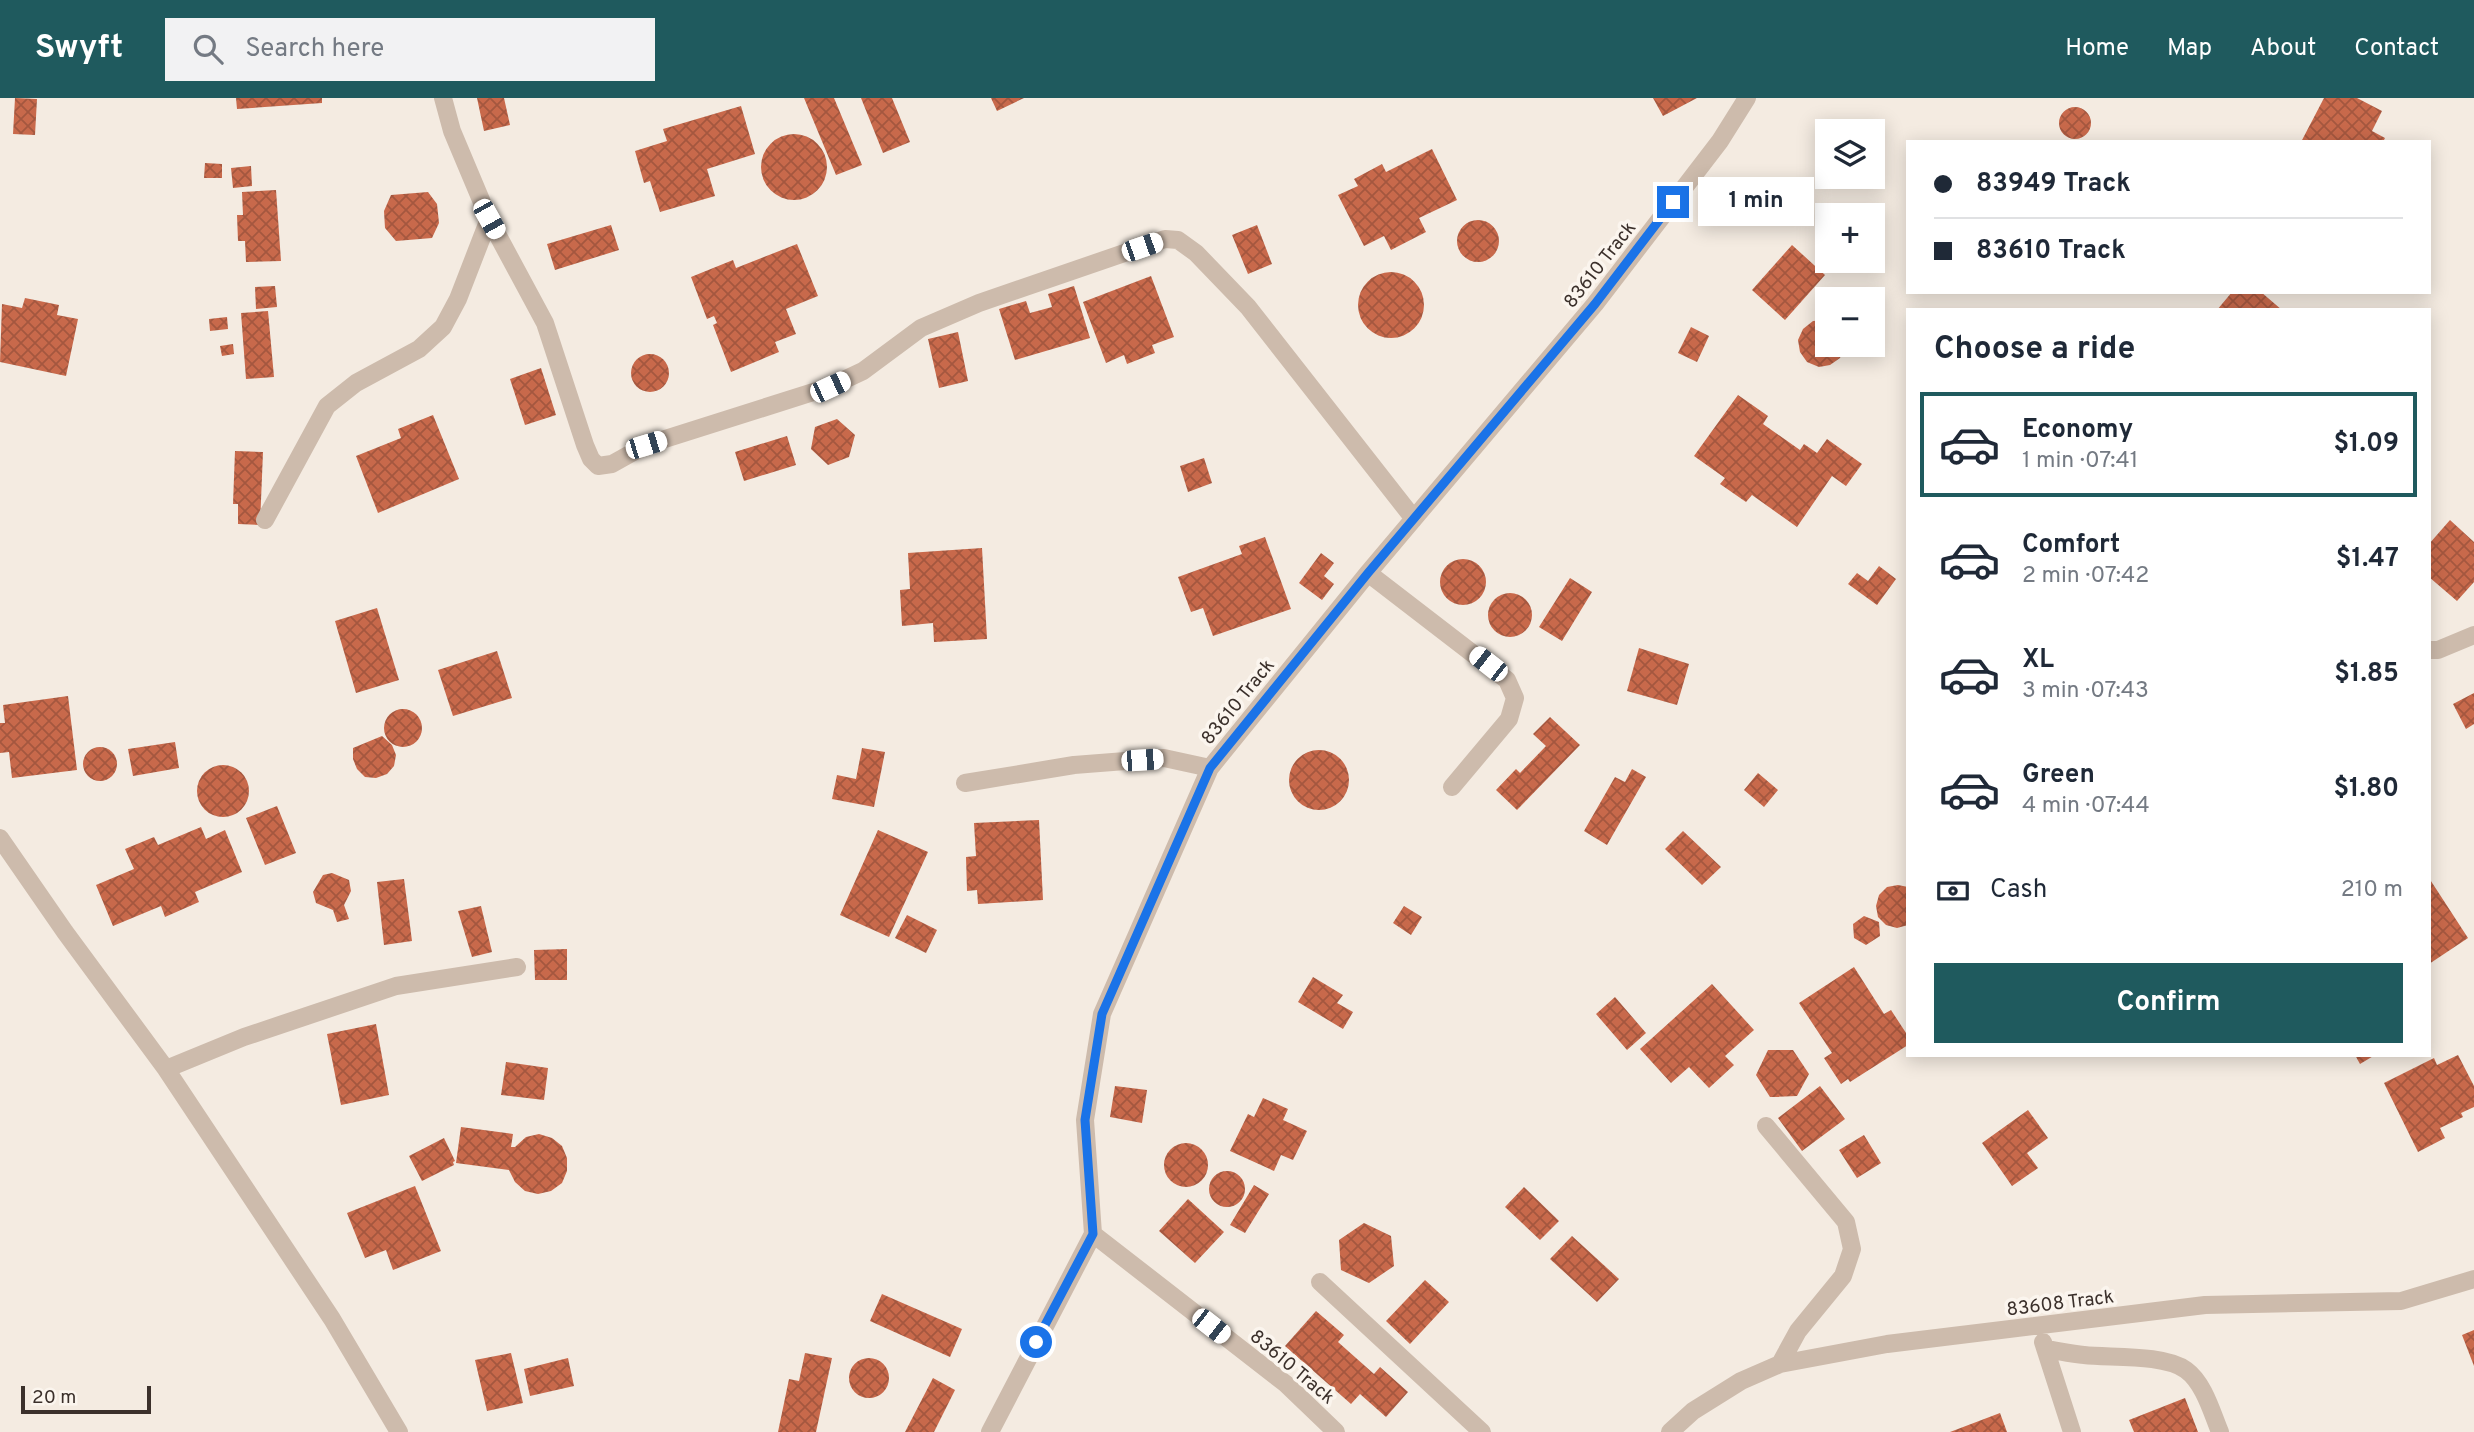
<!DOCTYPE html>
<html lang="en">
<head>
<meta charset="utf-8">
<style>
	:root { --surface:#fff; --page:#f2f2f3; --text:#1f2937; --muted:#747a83; --line:#e0e1e3; --accent:#1f5a5e }
	body { margin:0; font-family:Overpass,sans-serif; background:var(--page); color:var(--text); height:100vh; display:flex; flex-direction:column; font-size:26px; white-space:nowrap }
	* { box-sizing:border-box; margin:0 }
	p { font-size:23px; color:var(--muted) }
	.icon { flex:none; width:38px; height:38px; fill:none; stroke:currentColor; stroke-width:2; stroke-linecap:round; stroke-linejoin:round }
	.map { position:relative; flex:1; overflow:hidden }
	.drawer { position:absolute; left:1906px; top:210px; width:525px; height:749px; display:flex; flex-direction:column; background:var(--surface); border-radius:0px; box-shadow:0 4px 18px #0003 }
	.drawer>* { flex:none }
	.hud { position:absolute; left:1906px; top:42px; width:525px; height:154px; border-radius:0px; box-shadow:0 4px 18px #0003; display:grid; align-content:center; height:154px; padding:0 28px; background:var(--surface) }
	.controls { position:absolute; left:1815px; top:21px; display:grid; gap:14px }
	.controls a { display:grid; place-items:center; width:70px; height:70px; border-radius:0px; background:var(--surface); box-shadow:0 4px 18px #0003; font-size:35px }
	.scale { position:absolute; left:21px; bottom:18px; width:130px; box-sizing:border-box; padding-left:7px; border:4px solid #3b302b; border-top:0; font-size:19px; line-height:24px; white-space:nowrap; color:#3b302b; -webkit-text-stroke:5px #fbf5ee; paint-order:stroke }
	.end { position:absolute; width:32px; height:32px; margin:-16px; border:9px solid #1a73e8; background:#fff; box-shadow:0 0 0 4px #fff }
	.from { border-radius:50% }
	.bubble { position:absolute; height:49px; border-radius:0px; background:var(--surface); box-shadow:0 4px 18px #0003; font-size:23px; font-weight:700; line-height:49px; text-align:center }
	.car { position:absolute; width:21px; height:42px; margin:-21px -10px; border-radius:9px; box-shadow:0 0 5px 2px #0007; background:linear-gradient(#fff 24%,#345 0 40%,#fff 0 76%,#345 0 86%,#fff 0) }
	.hud b { display:flex; align-items:center; gap:24px; height:66px; font-size:26px }
	.hud b+b { border-top:2px solid var(--line) }
	.hud i { width:18px; height:18px; background:var(--text) }
	ul { padding:0; list-style:none }
	li { display:flex; align-items:center; gap:21px; height:105px; margin:0 14px 10px; padding:0 14px; border:4px solid transparent; border-radius:0px }
	li div { flex:1 }
	li b { display:block; font-size:26px }
	li em { font-style:normal; font-weight:700 }
	li.on { border-color:var(--accent) }
	li>.icon { width:63px; height:63px; stroke-width:1.5 }
	h2 { padding:0 28px; font-size:32px; line-height:84px }
	.pay { display:flex; align-items:center; gap:18px; height:77px; padding:0 28px; font-size:26px }
	.pay p { margin-inline-start:auto }
	.button { display:flex; gap:14px; margin-top:auto; padding:14px 28px }
	.button a { flex:1; height:80px; border-radius:0px; background:var(--accent); color:#fff; font-size:28px; font-weight:700; line-height:80px; text-align:center }
	header { display:flex; align-items:center; gap:42px; box-sizing:border-box; height:98px; padding:0 35px; background:var(--accent); color:#fff }
	header strong { font-size:33px }
	nav { display:flex; gap:38px; margin-inline-start:auto; font-size:24px }
	.search { width:490px; height:63px; background:var(--page); display:flex; align-items:center; gap:18px; box-sizing:border-box; padding:0 24px; border-radius:0px; color:var(--muted); font-size:26px }
	.map>svg:first-child { display:block }
	.building { fill:url(#building-cross-hatch) }
	.lines { fill:none; stroke-linecap:round; stroke-linejoin:round }
	.minor { stroke:#cdbbac; stroke-width:18 }
	.route { stroke:#1a73e8; stroke-width:9 }
	.labels { text-anchor:middle; stroke-width:7; stroke-linejoin:round; paint-order:stroke }
	.street-label { font-size:19px; fill:#3b302b; stroke:#fbf5ee }
</style>
</head>
<body>
<header>
<strong>Swyft</strong>
<div class="search"><svg class="icon" aria-label="search" viewBox="0 0 24 24"><circle cx="10" cy="10" r="6"/><path d="M15 15l6 6"/></svg>Search here</div>
<nav><a>Home</a><a>Map</a><a>About</a><a>Contact</a></nav>
</header>
<div class="map">
<svg width="2474" height="1334" viewBox="0 0 2474 1334">
	<defs>
		<pattern id="building-cross-hatch" width="8" height="8" patternUnits="userSpaceOnUse" patternTransform="scale(1.75)"><rect width="8" height="8" fill="#c8694b"/><path d="M0 0l8 8M0 8l8-8" fill="none" stroke="#a4573f"/></pattern>
	</defs>
	<rect width="100%" height="100%" fill="#f4ebe1"/>
	<path class="building" d="M15,0L37,1L35,37L13,36Z
		M236,0H322V5L237,11Z
		M477,0H504L510,27L484,33Z
		M804,0H834L862,67L836,77Z
		M861,0H892L910,44L883,55Z
		M991,0H1024L997,13Z
		M1653,0H1697L1663,18Z
		M2324,0H2357L2382,13L2372,33L2385,40L2383,44H2301Z
		M741,8L755,56L707,71L715,98L660,114L650,83L644,85L635,53L667,43L663,31Z
		M2059 25a16 16 0 1 1 32 0a16 16 0 1 1-32 0Z
		M761 69a33 33 0 1 1 66 0a33 33 0 1 1-66 0Z
		M1432,51L1457,102L1419,120L1426,134L1391,152L1384,138L1364,148L1338,97L1358,88L1354,81L1382,66L1386,74Z
		M205,65L222,66V80H204Z
		M251,68L252,88L233,90L231,70Z
		M276,92L281,163L246,164L245,143H238L237,117H243L242,94Z
		M428,94L437,106L439,125L432,140L396,143L385,130L384,113L391,97Z
		M1457 143a21 21 0 1 1 42 0a21 21 0 1 1-42 0Z
		M611,127L619,152L555,172L547,146Z
		M1257,127L1272,166L1248,176L1232,137Z
		M797,146L818,198L786,211L796,236L775,244L779,254L731,274L713,227L717,225L714,218L707,221L691,179L733,162L736,170Z
		M1792,147L1825,177L1785,222L1752,192Z
		M1358 207a33 33 0 1 1 66 0a33 33 0 1 1-66 0Z
		M1151,178L1174,239L1152,247L1155,255L1127,266L1124,257L1106,265L1083,204Z
		M275,188L277,209L256,211L255,189Z
		M1074,188L1090,240L1015,262L999,211L1026,203L1030,215L1052,209L1048,196Z
		M2232,194H2261L2282,212H2217Z
		M25,200L59,207L57,217L78,221L66,278L0,264L2,206L22,210Z
		M268,213L274,279L246,281L241,215Z
		M227,219L228,231L210,233L209,221Z
		M1825,222L1827,223V247L1845,248L1840,260L1830,267L1819,269L1807,264L1800,254L1798,242L1803,231L1813,223Z
		M1691,229L1709,238L1697,264L1678,255Z
		M958,234L968,283L939,290L928,241Z
		M233,246L234,256L222,258L220,248Z
		M631 275a19 19 0 1 1 38 0a19 19 0 1 1-38 0Z
		M541,270L556,317L525,327L510,281Z
		M1738,297L1768,318L1763,326L1800,352L1804,346L1817,355L1827,341L1862,366L1846,388L1832,378L1797,429L1752,397L1746,404L1720,386L1725,380L1694,358Z
		M433,317L459,381L378,415L356,358L401,340L398,331Z
		M837,321L855,337L849,359L828,367L811,351L815,329Z
		M787,338L796,367L744,383L735,354Z
		M235,353L263,354L260,427L238,426V406H233Z
		M1204,360L1212,385L1188,394L1180,368Z
		M2450,422L2474,444V484L2457,503L2429,479V446Z
		M1265,439L1291,511L1213,538L1203,510L1191,514L1178,479L1242,456L1239,448Z
		M982,450L987,541L934,544L933,525L902,528L900,492L910,491L908,455Z
		M1321,455L1334,465L1324,478L1334,486L1322,502L1299,485Z
		M1440 484a23 23 0 1 1 46 0a23 23 0 1 1-46 0Z
		M1879,468L1896,481L1877,507L1848,486L1857,475L1868,483Z
		M1570,480L1592,494L1562,543L1539,529Z
		M1488 517a22 22 0 1 1 44 0a22 22 0 1 1-44 0Z
		M377,510L399,582L356,595L335,523Z
		M1639,550L1689,566L1677,607L1627,593Z
		M497,553L512,600L453,618L438,572Z
		M2474,595V626L2466,631L2453,606Z
		M68,598L77,672L12,680L9,654L0,655V625H5L3,607Z
		M384 630a19 19 0 1 1 38 0a19 19 0 1 1-38 0Z
		M1550,619L1580,647L1517,712L1496,692L1516,671L1520,675L1546,648L1533,636Z
		M382,638L392,647L396,657L394,668L387,676L376,680L365,679L357,671L353,661V650Z
		M175,644L179,670L133,678L128,651Z
		M83 666a17 17 0 1 1 34 0a17 17 0 1 1-34 0Z
		M862,650L885,654L874,709L832,701L837,677L856,681Z
		M1289 682a30 30 0 1 1 60 0a30 30 0 1 1-60 0Z
		M197 693a26 26 0 1 1 52 0a26 26 0 1 1-52 0Z
		M1632,671L1646,679L1607,747L1584,733L1615,679L1625,684Z
		M1758,675L1778,692L1764,709L1744,692Z
		M277,708L296,755L265,767L246,720Z
		M1039,722L1043,802L978,806L977,792L967,793L966,759L976,758L974,725Z
		M201,729L206,741L225,732L242,774L195,794L199,804L165,819L161,808L113,828L96,787L134,771L125,751L154,739L158,747Z
		M878,732L928,754L889,839L840,817Z
		M1683,733L1721,769L1702,787L1665,751Z
		M332,775L349,782L351,793L344,807L349,821L337,824L333,812L316,805L313,794L323,777Z
		M2429,780L2468,840L2429,866Z
		M404,781L412,843L384,847L377,784Z
		M1898,787L1908,789V827L1897,830L1886,827L1878,819L1876,808L1879,797L1887,789Z
		M481,808L492,854L472,859L458,813Z
		M1404,808L1422,819L1411,837L1393,825Z
		M907,817L937,832L926,855L895,840Z
		M1864,818L1879,824L1880,838L1866,847L1854,840L1853,826Z
		M567,851V882H535L534,852Z
		M1854,869L1884,916L1891,912L1908,938V947L1850,984L1848,981L1841,986L1824,960L1832,955L1799,905Z
		M1313,879L1343,897L1337,905L1353,914L1343,931L1298,904Z
		M1712,886L1754,932L1725,958L1734,967L1709,990L1689,969L1671,985L1640,951Z
		M1615,899L1646,935L1627,952L1596,916Z
		M376,926L389,997L341,1007L327,936Z
		M1768,952H1793L1809,976L1797,998L1770,999L1756,977Z
		M2355,957H2375L2360,966Z
		M2458,957L2474,988V1009L2461,1015L2463,1019L2440,1030L2445,1040L2418,1054L2384,985L2434,960L2437,967Z
		M506,964L548,970L544,1002L501,997Z
		M1115,988L1147,992L1142,1025L1110,1019Z
		M1820,988L1845,1021L1802,1053L1778,1020Z
		M1263,1000L1288,1011L1283,1022L1307,1033L1293,1062L1281,1057L1274,1073L1230,1053L1248,1016L1254,1019Z
		M2028,1012L2048,1040L2027,1055L2038,1070L2012,1088L1982,1045Z
		M461,1029L513,1036L511,1049H515L526,1039L539,1036L552,1040L562,1048L567,1060V1073L562,1085L551,1093L538,1096L525,1093L515,1084L509,1072L456,1065Z
		M1864,1037L1881,1065L1857,1080L1839,1052Z
		M444,1040L455,1063L453,1064L454,1067L422,1083L409,1058Z
		M1164 1067a22 22 0 1 1 44 0a22 22 0 1 1-44 0Z
		M1209 1091a18 18 0 1 1 36 0a18 18 0 1 1-36 0Z
		M1254,1087L1269,1096L1245,1135L1230,1127Z
		M415,1088L441,1153L393,1172L386,1152L365,1160L347,1115Z
		M1524,1089L1559,1123L1540,1142L1505,1109Z
		M1188,1101L1224,1134L1195,1165L1159,1133Z
		M1364,1125L1391,1138L1394,1168L1369,1185L1341,1172L1339,1142Z
		M1572,1138L1619,1181L1597,1204L1550,1161Z
		M1425,1182L1449,1204L1410,1246L1386,1223Z
		M882,1196L962,1231L950,1259L870,1223Z
		M1316,1213L1344,1237L1338,1244L1374,1276L1380,1269L1408,1294L1386,1319L1360,1296L1351,1306L1285,1248Z
		M2474,1232V1268L2462,1237Z
		M511,1255L523,1305L487,1313L475,1262Z
		M805,1255L832,1260L816,1334H778L789,1281L799,1283Z
		M849 1280a20 20 0 1 1 40 0a20 20 0 1 1-40 0Z
		M568,1260L574,1288L530,1298L524,1271Z
		M933,1280L955,1292L934,1334H905Z
		M2185,1300L2198,1334H2134L2129,1322Z
		M2000,1315L2007,1334H1950Z"/>
	<g class="lines">
		<path class="minor" d="M443,0L452,33L489,121L545,225L585,347L591,361L598,368L612,366L646,347L829,289L863,273L921,230L979,205L1165,141L1178,142L1196,155L1248,209L1414,421
			M265,422L327,308L356,285L419,251L443,229L458,201L489,121
			M1368,475L1507,582L1515,600L1509,621L1452,689
			M2429,552H2438L2474,537
			M965,685L1074,667L1164,660L1210,670
			M0,740L65,834L166,971L332,1221L399,1334
			M166,971L244,939L396,888L517,869
			M1766,1028L1846,1124L1852,1151L1843,1178L1798,1233L1780,1266
			M1320,1184L1482,1334
			M2043,1244L2072,1334
			M2046,1251C2059,1253 2072,1256 2084,1257C2111,1260 2164,1256 2186,1272C2204,1285 2212,1315 2220,1334
			M990,1334L1093,1136
			M1336,1334L1286,1286L1093,1136L1085,1022L1102,916L1210,670L1368,475L1595,206L1720,43L1747,0
			M1670,1334L1693,1313L1741,1283L1780,1266L1887,1246L2205,1207L2401,1203L2474,1181"/>
	</g>
	<g class="lines">
		<path class="route" d="M1036,1244L1093,1136L1085,1022L1102,916L1210,670L1368,475L1595,206L1673,104"/>
	</g>
	<g class="labels">
		<g class="street-label">
			<text transform="translate(1599 166) rotate(-52)" y="7">83610 Track</text>
			<text transform="translate(1237 603) rotate(-51)" y="7">83610 Track</text>
			<text transform="translate(2060 1204) rotate(-7)" y="7">83608 Track</text>
			<text transform="translate(1293 1268) rotate(40)" y="7">83610 Track</text>
		</g>
	</g>
</svg>
<div class="controls">
<a><svg class="icon" aria-label="layers" viewBox="0 0 24 24"><path d="M12 4l9 5-9 5-9-5zM3 14l9 5 9-5"/></svg></a>
<a>+</a>
<a>−</a>
</div>
<div class="scale">20 m</div>
<i class="end from" style="left:1036px;top:1244px"></i>
<i class="end" style="left:1673px;top:104px"></i>
<div class="bubble" style="left:1698px;top:79px;width:116px">1 min</div>
<i class="car" style="left:489px;top:121px;rotate:151deg"></i>
<i class="car" style="left:1142px;top:149px;rotate:71deg"></i>
<i class="car" style="left:830px;top:289px;rotate:65deg"></i>
<i class="car" style="left:646px;top:347px;rotate:73deg"></i>
<i class="car" style="left:1488px;top:566px;rotate:308deg"></i>
<i class="car" style="left:1142px;top:662px;rotate:86deg"></i>
<i class="car" style="left:1211px;top:1228px;rotate:128deg"></i>
<div class="hud">
<b><i class="from"></i>83949 Track</b>
<b><i></i>83610 Track</b>
</div>
<section class="drawer">
<h2>Choose a ride</h2>
<ul>
<li class="on"><svg class="icon" aria-label="car" viewBox="0 0 24 24"><path d="M5 17H2v-5l4-1 3-4h7l3 4 3 1v5h-3M9 17h6M6 11h13"/><circle cx="7" cy="17" r="2"/><circle cx="17" cy="17" r="2"/></svg><div><b>Economy</b><p>1 min · 07:41</p></div><em>$1.09</em></li>
<li><svg class="icon" aria-label="car" viewBox="0 0 24 24"><path d="M5 17H2v-5l4-1 3-4h7l3 4 3 1v5h-3M9 17h6M6 11h13"/><circle cx="7" cy="17" r="2"/><circle cx="17" cy="17" r="2"/></svg><div><b>Comfort</b><p>2 min · 07:42</p></div><em>$1.47</em></li>
<li><svg class="icon" aria-label="car" viewBox="0 0 24 24"><path d="M5 17H2v-5l4-1 3-4h7l3 4 3 1v5h-3M9 17h6M6 11h13"/><circle cx="7" cy="17" r="2"/><circle cx="17" cy="17" r="2"/></svg><div><b>XL</b><p>3 min · 07:43</p></div><em>$1.85</em></li>
<li><svg class="icon" aria-label="car" viewBox="0 0 24 24"><path d="M5 17H2v-5l4-1 3-4h7l3 4 3 1v5h-3M9 17h6M6 11h13"/><circle cx="7" cy="17" r="2"/><circle cx="17" cy="17" r="2"/></svg><div><b>Green</b><p>4 min · 07:44</p></div><em>$1.80</em></li>
</ul>
<div class="pay"><svg class="icon" aria-label="cash" viewBox="0 0 24 24"><path d="M3 7h18v10H3z"/><circle cx="12" cy="12" r="2"/></svg>Cash<p>210 m</p></div>
<div class="button"><a>Confirm</a></div>
</section>
</div>
</body>
</html>
